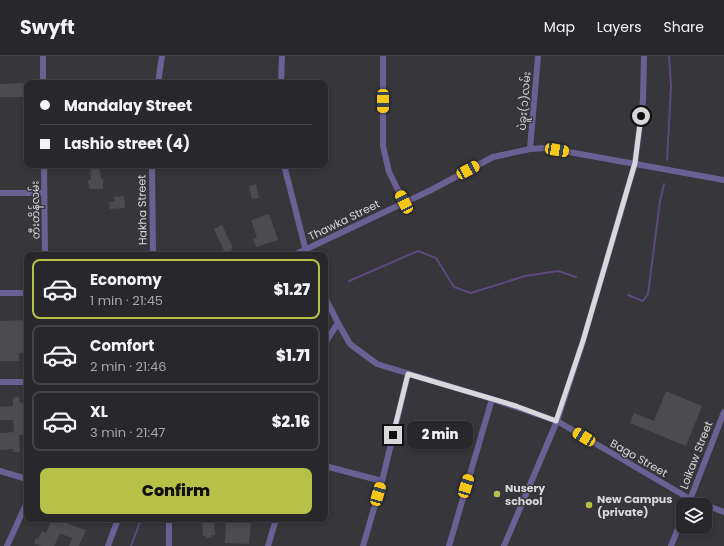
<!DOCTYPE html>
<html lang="en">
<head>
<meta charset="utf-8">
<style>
	:root { --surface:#28282c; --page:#303034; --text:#f1f3f6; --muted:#a5a6a9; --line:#444448; --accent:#b8c147 }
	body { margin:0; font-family:Poppins,"Noto Sans Myanmar",sans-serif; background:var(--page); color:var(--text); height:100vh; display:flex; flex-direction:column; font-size:15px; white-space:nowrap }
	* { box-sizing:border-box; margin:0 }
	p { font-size:13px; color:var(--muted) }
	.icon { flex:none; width:22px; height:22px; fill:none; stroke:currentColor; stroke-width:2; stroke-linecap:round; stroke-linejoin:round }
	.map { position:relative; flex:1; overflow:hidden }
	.drawer { position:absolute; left:24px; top:196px; width:304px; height:270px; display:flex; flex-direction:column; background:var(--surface); border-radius:8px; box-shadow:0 2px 6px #0003,0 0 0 1px var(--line) }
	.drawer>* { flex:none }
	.top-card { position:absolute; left:24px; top:24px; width:304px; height:88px; border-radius:8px; box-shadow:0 2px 6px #0003,0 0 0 1px var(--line); display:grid; align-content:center; height:88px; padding:0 16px; background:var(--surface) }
	.controls { position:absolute; left:676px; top:442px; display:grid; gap:8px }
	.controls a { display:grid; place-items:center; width:36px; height:36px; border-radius:8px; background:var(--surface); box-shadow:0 2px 6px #0003,0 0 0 1px var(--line); font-size:20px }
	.end { position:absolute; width:18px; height:18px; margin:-9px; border:5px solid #d8d8db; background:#111; box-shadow:0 0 0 2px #111 }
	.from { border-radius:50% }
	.bubble { position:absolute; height:28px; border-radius:8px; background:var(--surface); box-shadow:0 2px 6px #0003,0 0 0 1px var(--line); font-size:13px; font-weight:800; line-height:28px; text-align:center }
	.car { position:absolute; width:12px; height:24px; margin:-12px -6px; border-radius:5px; box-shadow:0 0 3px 1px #0007; background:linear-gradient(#f5c518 24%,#345 0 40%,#f5c518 0 76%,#345 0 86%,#f5c518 0) }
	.top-card b { display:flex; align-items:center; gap:14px; height:38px; font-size:15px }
	.top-card b+b { border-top:1px solid var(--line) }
	.top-card i { width:10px; height:10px; background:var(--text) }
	ul { padding:7px 0 0; list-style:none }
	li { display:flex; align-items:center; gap:12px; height:60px; margin:0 8px 6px; padding:0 8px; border:2px solid var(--line); border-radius:8px }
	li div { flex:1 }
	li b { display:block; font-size:15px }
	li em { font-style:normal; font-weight:800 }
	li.current { border-color:var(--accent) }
	li>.icon { width:36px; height:36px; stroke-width:1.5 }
	.primary-button { display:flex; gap:8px; margin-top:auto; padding:8px 16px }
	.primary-button a { flex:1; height:46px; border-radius:8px; background:var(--accent); color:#111; font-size:16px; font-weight:800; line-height:46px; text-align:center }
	header { display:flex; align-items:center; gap:24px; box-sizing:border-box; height:56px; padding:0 20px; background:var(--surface); border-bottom:1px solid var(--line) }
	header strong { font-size:19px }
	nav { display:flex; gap:22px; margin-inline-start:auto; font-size:14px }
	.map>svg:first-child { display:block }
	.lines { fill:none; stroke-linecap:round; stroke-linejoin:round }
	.stream { stroke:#5d497d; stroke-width:2 }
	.building { fill:#4b4b50 }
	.street { stroke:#6b6094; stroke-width:6 }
	.route { stroke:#d8d8db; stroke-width:5 }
	.poi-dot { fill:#b8c147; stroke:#36363b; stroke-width:1.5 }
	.labels { text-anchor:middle; stroke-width:3; stroke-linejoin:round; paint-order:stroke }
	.street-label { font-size:11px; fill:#d8d8db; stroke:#36363b }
	.poi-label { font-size:11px; font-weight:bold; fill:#d8d8db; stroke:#36363b; text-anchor:start }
</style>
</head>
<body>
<header>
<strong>Swyft</strong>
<nav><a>Map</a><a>Layers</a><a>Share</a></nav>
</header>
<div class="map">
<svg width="724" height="490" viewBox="0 0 724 490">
	<rect width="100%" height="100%" fill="#36363b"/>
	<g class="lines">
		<path class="stream" d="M667,104L671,30L669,0
			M349,225L418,195L436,202L454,231L471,237L525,220L558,215L576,221
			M628,239L643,245L648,238L660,145L664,128
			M131,490L141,463"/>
	</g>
	<path class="building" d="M27,27V41H0V28Z
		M90,109H99L101,123H103V133H89L88,124H91Z
		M256,128L259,142L252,143L249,130Z
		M124,140L125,152L110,153L109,146L115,145L114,141Z
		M269,158L278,184L256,191L253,183L257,182L251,164Z
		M222,169L233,192L231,193L234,199H226L214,173Z
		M27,264V285H25V297H19V305H0V265Z
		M666,335L702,350L686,390L630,367L634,357L654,365Z
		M19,341L20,347H27V379H19L20,396H13V393L0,394V377L14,376L13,364H0V351L13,350V342Z
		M52,463H67L66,467L86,474L79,490H69L72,482L61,478H60L54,490H41L34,487L36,482L38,483L42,475L46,477Z
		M214,464L215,479H212V481L206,482V480H203L202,465Z
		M226,465L251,466L249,488L225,487Z"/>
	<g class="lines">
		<path class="street" d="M43,0V27
			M383,0V90L389,116L404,146
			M158,27L162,0
			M281,27L282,0
			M530,93L538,0
			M44,109L45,199
			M152,109L153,199
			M284,109L307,199
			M0,137H44
			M294,199L431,134L493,101L530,93L546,92L569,96L724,124
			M0,237H27
			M325,241L338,267L350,288L377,308L492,343L557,365L690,443L724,456
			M325,287L338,267
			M0,326H27
			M325,410L382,425
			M0,415L27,423
			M688,449L724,356
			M169,463V490
			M7,490L27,446
			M108,490L118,463
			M268,490L276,463
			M363,490L382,425L408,318
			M449,490L492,343
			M504,490L557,365L583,285L635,107L643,44L644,0
			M671,490L683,460"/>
	</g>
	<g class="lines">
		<path class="route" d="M393,379L408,318L516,350L556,365L583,285L635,107L641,60"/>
	</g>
	<g class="poi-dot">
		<circle cx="497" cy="438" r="4"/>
		<circle cx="589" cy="449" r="4"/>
	</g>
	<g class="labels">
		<g class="street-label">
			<text transform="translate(524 45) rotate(-85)" y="4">ပဲခူး(၁)လမ်း</text>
			<text transform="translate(35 154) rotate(-91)" y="4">တီးတိန်လမ်း</text>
			<text transform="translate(142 154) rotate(-91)" y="4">Hakha Street</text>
			<text transform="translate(344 164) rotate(-26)" y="4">Thawka Street</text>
			<text transform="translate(696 399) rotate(-69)" y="4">Loikaw Street</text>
			<text transform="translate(639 402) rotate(30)" y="4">Bago Street</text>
		</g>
		<g class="poi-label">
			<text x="505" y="436">Nusery<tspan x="505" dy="13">school</tspan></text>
			<text x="597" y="447">New Campus<tspan x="597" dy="13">(private)</tspan></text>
		</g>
	</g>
</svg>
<div class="controls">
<a><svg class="icon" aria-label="layers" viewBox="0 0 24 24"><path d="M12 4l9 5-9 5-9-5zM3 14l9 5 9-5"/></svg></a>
</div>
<i class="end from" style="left:641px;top:60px"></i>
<i class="end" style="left:393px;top:379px"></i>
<div class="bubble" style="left:407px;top:365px;width:66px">2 min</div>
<i class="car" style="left:383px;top:45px;rotate:180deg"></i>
<i class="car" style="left:557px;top:94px;rotate:99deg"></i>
<i class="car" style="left:468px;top:114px;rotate:62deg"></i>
<i class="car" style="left:404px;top:146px;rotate:333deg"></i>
<i class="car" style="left:584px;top:381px;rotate:301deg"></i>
<i class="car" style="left:466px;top:430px;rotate:17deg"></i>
<i class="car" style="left:378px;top:438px;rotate:16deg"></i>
<div class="top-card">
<b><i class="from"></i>Mandalay Street</b>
<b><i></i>Lashio street (4)</b>
</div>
<section class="drawer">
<ul>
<li class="current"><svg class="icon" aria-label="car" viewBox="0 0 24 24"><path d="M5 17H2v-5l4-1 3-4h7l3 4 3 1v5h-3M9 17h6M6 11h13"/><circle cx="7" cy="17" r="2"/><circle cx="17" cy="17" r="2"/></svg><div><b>Economy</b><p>1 min · 21:45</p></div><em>$1.27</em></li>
<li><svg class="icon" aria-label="car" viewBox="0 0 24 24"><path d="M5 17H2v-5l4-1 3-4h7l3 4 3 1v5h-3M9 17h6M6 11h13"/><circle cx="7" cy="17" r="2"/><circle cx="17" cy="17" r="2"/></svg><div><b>Comfort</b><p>2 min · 21:46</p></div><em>$1.71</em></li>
<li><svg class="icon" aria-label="car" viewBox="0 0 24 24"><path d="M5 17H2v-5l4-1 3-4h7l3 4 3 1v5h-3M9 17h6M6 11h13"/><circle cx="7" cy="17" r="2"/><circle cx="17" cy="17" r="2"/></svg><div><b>XL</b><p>3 min · 21:47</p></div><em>$2.16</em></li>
</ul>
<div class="primary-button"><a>Confirm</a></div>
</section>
</div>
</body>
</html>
